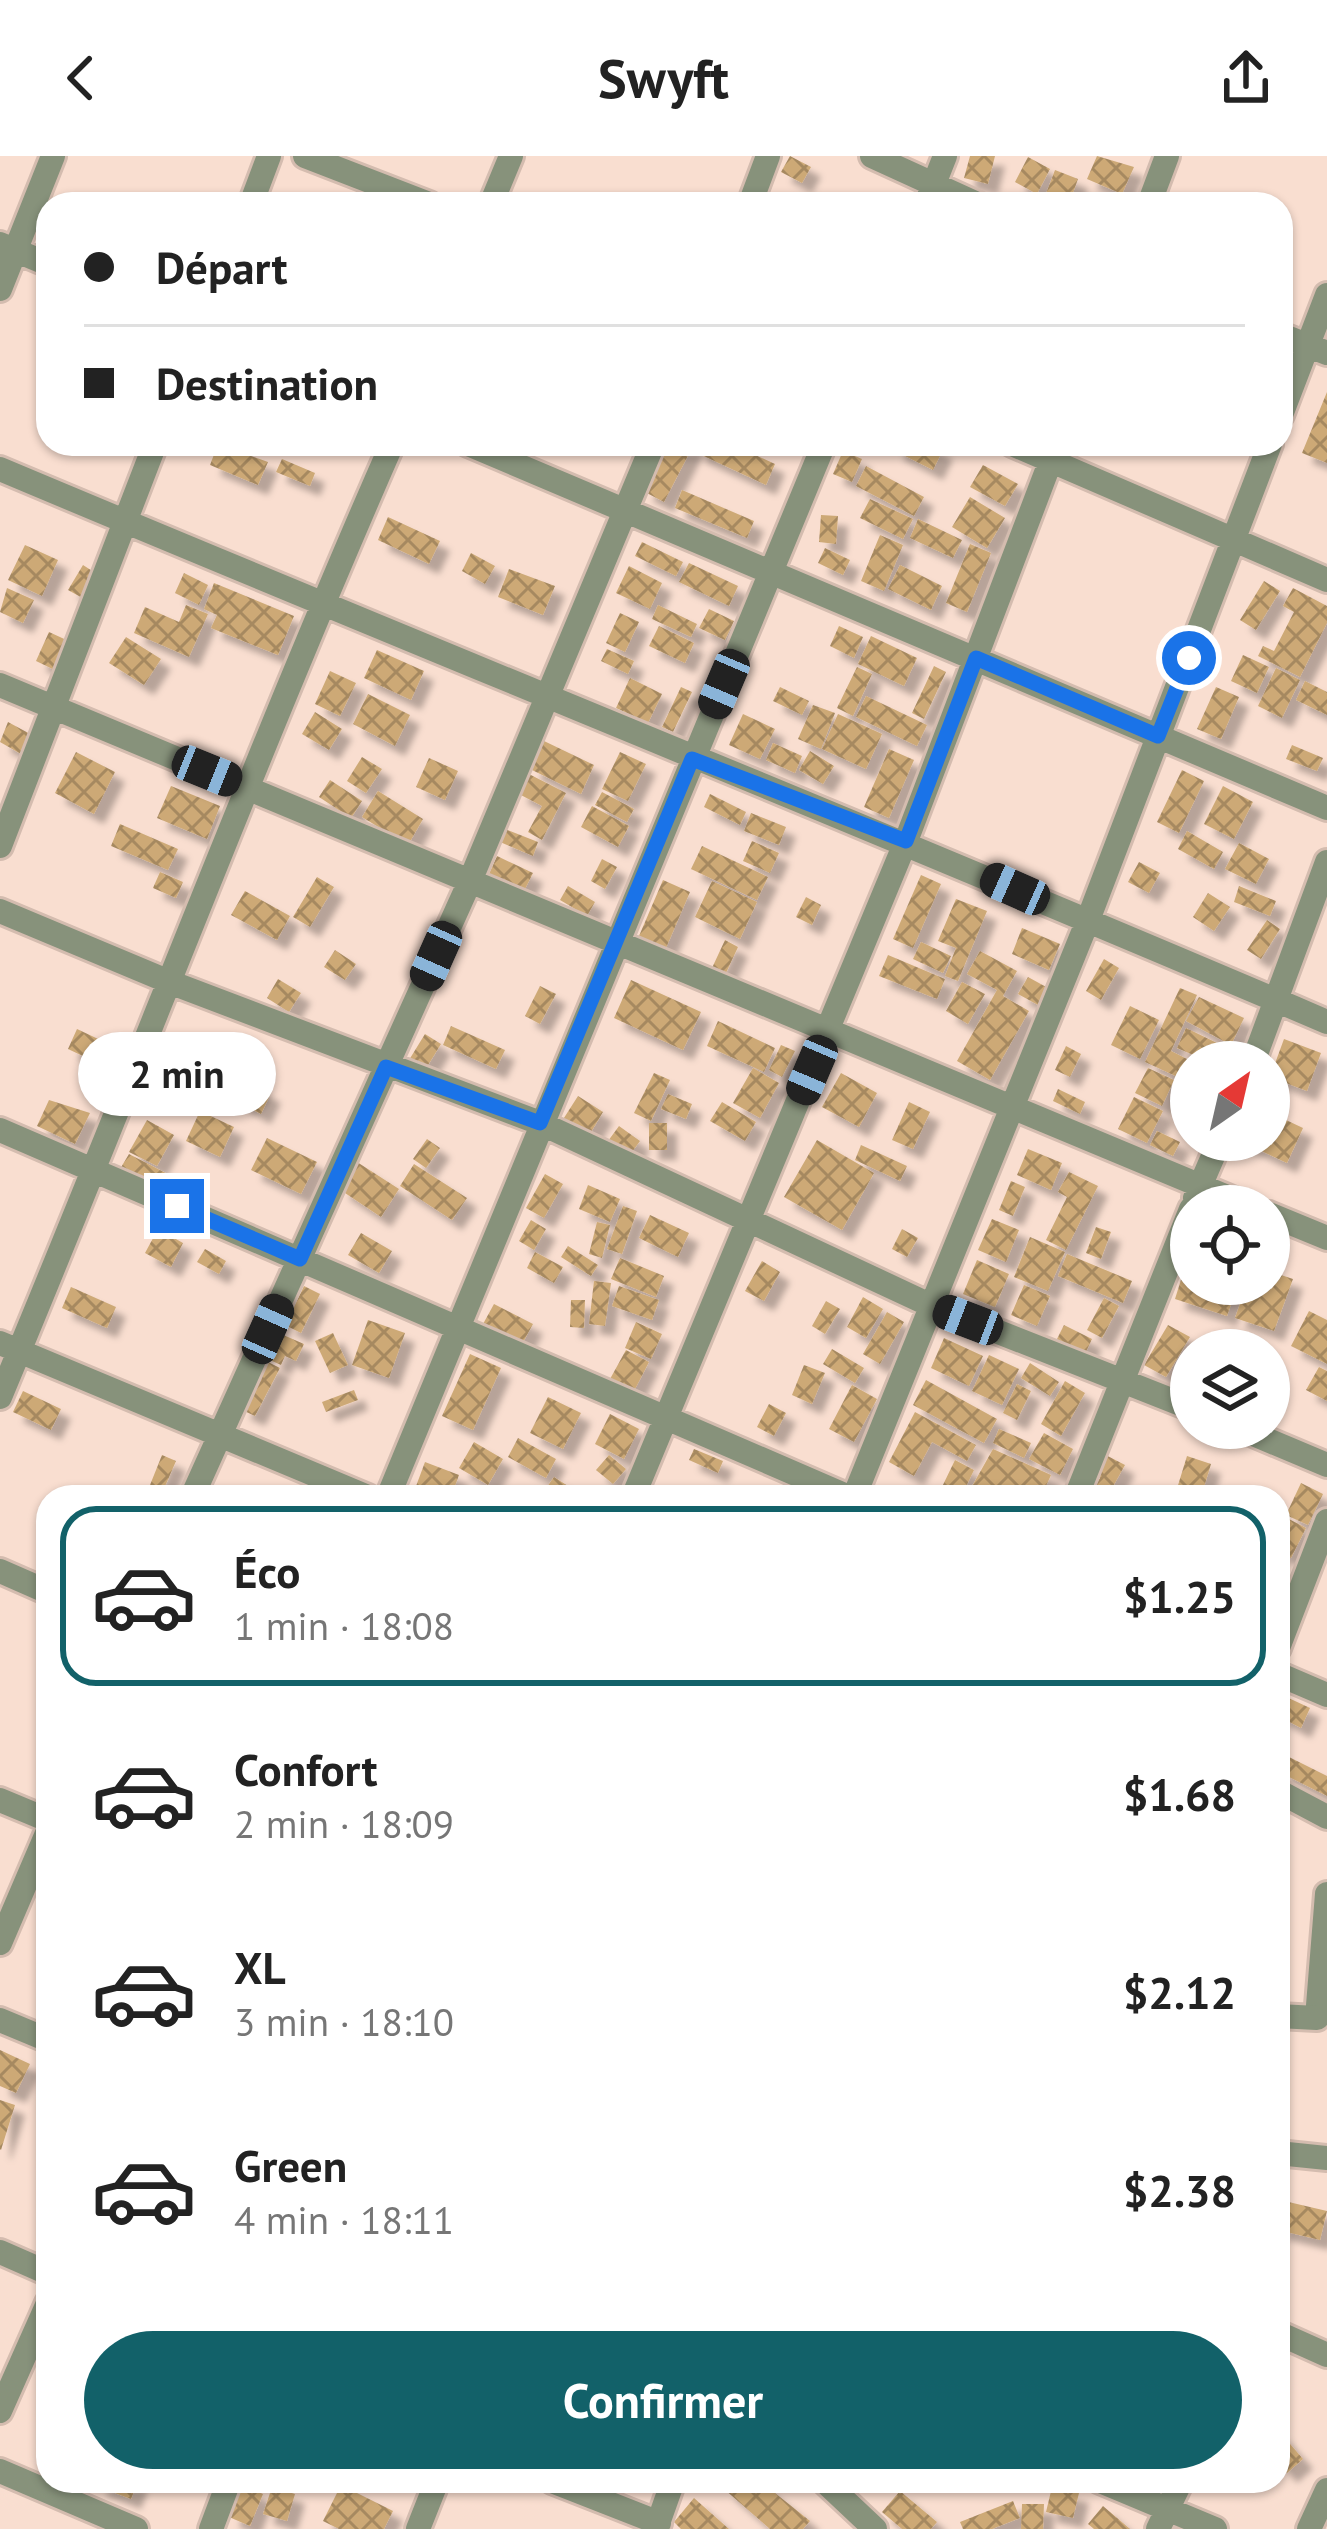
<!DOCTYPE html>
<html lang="fr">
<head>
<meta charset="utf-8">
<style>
	:root { --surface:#fff; --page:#f6f6f6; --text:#222; --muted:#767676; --line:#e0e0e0; --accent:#126169 }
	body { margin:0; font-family:"PT Sans",sans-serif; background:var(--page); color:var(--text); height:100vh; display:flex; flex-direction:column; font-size:45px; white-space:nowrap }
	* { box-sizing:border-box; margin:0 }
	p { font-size:39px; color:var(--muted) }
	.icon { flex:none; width:66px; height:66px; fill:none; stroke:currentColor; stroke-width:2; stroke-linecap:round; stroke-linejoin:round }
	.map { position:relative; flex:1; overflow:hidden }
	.sheet { position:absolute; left:36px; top:1329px; width:1254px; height:1008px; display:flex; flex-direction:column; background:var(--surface); border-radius:36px; box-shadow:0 3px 9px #0004 }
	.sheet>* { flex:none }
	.guide { position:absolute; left:36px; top:36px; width:1257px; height:264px; border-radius:36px; box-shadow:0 3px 9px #0004; display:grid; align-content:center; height:264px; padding:0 48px; background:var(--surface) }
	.needle { width:78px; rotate:34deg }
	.controls { position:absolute; left:1170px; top:885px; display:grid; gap:24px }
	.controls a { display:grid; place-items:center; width:120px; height:120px; border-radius:50%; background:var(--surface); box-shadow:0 3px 9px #0004; font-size:60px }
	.end { position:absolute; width:54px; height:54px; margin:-27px; border:15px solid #1a73e8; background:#fff; box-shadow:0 0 0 6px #fff }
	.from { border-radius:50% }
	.bubble { position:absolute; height:84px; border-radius:42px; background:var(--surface); box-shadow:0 3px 9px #0004; font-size:39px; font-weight:700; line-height:84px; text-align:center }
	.car { position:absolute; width:36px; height:72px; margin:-36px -18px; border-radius:15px; box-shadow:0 0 9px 3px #0007; background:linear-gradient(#222 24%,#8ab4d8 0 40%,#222 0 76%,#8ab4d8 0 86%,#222 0) }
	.guide b { display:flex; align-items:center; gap:42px; height:114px; font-size:45px }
	.guide b+b { border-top:3px solid var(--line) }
	.guide i { width:30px; height:30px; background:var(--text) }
	ul { padding:21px 0 0; list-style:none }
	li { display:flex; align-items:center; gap:36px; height:180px; margin:0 24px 18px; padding:0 24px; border:6px solid transparent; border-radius:36px }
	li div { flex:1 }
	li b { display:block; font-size:45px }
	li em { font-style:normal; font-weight:700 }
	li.on { border-color:var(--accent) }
	li>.icon { width:108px; height:108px; stroke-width:1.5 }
	.button { display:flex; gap:24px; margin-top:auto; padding:24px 48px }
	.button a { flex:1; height:138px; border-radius:72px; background:var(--accent); color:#fff; font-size:48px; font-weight:700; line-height:138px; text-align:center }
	header { display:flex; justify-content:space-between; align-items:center; height:156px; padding:0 48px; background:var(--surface); font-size:54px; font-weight:700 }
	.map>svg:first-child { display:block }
	.building { fill:url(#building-cross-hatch); filter:url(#shadow) }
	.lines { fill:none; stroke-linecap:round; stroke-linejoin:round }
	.street-casing { stroke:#d4bcaf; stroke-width:30 }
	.street { stroke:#87927b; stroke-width:24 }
	.route { stroke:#1a73e8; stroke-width:15 }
</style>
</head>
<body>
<header><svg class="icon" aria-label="back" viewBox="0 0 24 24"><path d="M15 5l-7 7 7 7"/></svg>Swyft<svg class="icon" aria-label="share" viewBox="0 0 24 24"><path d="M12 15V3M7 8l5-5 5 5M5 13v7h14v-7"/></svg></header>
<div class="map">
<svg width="1327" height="2373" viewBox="0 0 1327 2373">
	<defs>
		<pattern id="building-cross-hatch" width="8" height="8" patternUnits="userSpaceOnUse" patternTransform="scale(3)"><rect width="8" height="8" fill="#cda976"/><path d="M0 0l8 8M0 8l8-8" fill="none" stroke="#a68960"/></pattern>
		<filter id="shadow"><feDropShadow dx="10" dy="10" stdDeviation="3" flood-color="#0004"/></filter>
	</defs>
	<rect width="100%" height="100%" fill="#f9ded0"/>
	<path class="building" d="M790,0L811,11L802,27L781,16Z
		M970,0H995L988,28L964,22Z
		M1097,0L1134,11L1122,38L1087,23Z
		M1028,1L1050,13L1037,38L1015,26Z
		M1055,14L1078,23L1069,48H1042Z
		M1327,236V307L1302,297Z
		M218,288L268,306L258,329L210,309Z
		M668,288H694L664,346L643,335Z
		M698,288H732L775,308L766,329L695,296Z
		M896,288H931L943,294L933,314L893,294Z
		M843,295L862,303L852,326L833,318Z
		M282,303L315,317L310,330L276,316Z
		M983,309L1018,328L1005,350L970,331Z
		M866,310L924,341L914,360L856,330Z
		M682,334L754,365L747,382L675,352Z
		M970,341L1005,362L987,392L952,371Z
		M870,343L913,363L903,383L860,362Z
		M821,359L838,360L836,388L819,386Z
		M388,361L440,385L429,408L378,384Z
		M918,363L962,384L953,402L910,382Z
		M880,379L903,389L884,435L861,425Z
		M642,386L683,406L676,420L635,400Z
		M970,388L991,397L967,456L946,447Z
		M25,389L58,404L42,440L8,424Z
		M825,392L850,404L843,419L818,407Z
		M471,397L495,410L485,428L462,415Z
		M689,407L738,430L729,450L679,426Z
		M83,409L100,420L86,444L68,434Z
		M900,409L942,430L931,454L888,433Z
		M629,410L662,427L650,453L616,437Z
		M509,413L555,430L543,459L498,441Z
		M184,417L208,429L199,449L175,437Z
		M1264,425L1280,435L1256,474L1240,464Z
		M214,427L294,460L278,499L211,472L217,459L204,453Z
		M7,432L34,444L23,467L0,456Z
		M1293,432L1327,450V467L1300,521L1258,500L1263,490L1274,495L1294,456L1283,450Z
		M186,449L208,458L189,501L134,477L145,451L179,466Z
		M658,449L697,468L691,481L652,463Z
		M709,453L734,465L725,484L699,472Z
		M620,457L639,466L625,496L606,487Z
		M659,470L694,487L685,507L649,490Z
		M839,470L863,481L854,502L830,490Z
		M49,476L73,487L59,516L36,505Z
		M871,480L917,502L904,530L858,508Z
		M126,481L161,503L144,529L109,507Z
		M607,493L634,505L628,518L601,505Z
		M377,494L424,515L411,544L364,522Z
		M1243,499L1269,511L1257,537L1231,525Z
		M934,510L946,516L924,563L912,557Z
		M857,511L872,518L853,560L837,552Z
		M1276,512L1300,524L1282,562L1258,550Z
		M330,515L356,527L340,560L315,548Z
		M630,522L662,538L648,567L616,552Z
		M1305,525L1327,536V559L1296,544Z
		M681,531L692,536L673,576L662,571Z
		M780,531L809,545L802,559L773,545Z
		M1216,531L1239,541L1221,583L1197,573Z
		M368,538L410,559L395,590L353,568Z
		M866,540L927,569L917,590L856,561Z
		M813,549L835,557L821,593L798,583Z
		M315,556L342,573L329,594L302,578Z
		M743,558L775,573L760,603L729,589Z
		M838,558L882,578L866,613L822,593Z
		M8,566L32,579L21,598L0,586Z
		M544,585L594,609L581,638L530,613Z
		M773,587L802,600L795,617L766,604Z
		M1292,589L1323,602L1317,615L1286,603Z
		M889,593L914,604L889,662L864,651Z
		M810,595L834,610L823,628L799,614Z
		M76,596L115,616L94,658L55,637Z
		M620,596L646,608L628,645L602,633Z
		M362,601L382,613L366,637L347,625Z
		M429,602L458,615L445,644L416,631Z
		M1182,614L1204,625L1179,677L1157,666Z
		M527,617L566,637L542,684L528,676L542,650L517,637Z
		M330,624L362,645L351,662L319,641Z
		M171,630L220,650L207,683L157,662Z
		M1223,630L1253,646L1234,683L1204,668Z
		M378,635L423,663L408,689L362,661Z
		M602,636L634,653L627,666L595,649Z
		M710,638L746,656L740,669L704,651Z
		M592,650L629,670L618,691L581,671Z
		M751,657L786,671L779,689L744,675Z
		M120,668L178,693L168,714L111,690Z
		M505,673L538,686L533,700L500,686Z
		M1187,675L1223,696L1214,713L1178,693Z
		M752,685L779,697L770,717L743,705Z
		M1239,687L1269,703L1256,728L1225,713Z
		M702,690L768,721L757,744L691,713Z
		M497,700L533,717L524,735L489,718Z
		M602,703L617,711L605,733L591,725Z
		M1139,706L1160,717L1149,737L1128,726Z
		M160,716L183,726L176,742L153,732Z
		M921,719L941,728L913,792L893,783Z
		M317,721L334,731L310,771L293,761Z
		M663,724L690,736L666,792L639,780Z
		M712,725L757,746L740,783L695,761Z
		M568,730L595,746L587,760L560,744Z
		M1239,730L1276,745L1270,760L1234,746Z
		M245,735L290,760L277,784L231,759Z
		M1208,737L1230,751L1214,775L1193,761Z
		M806,741L821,749L812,769L796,761Z
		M956,743L987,755L958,825L945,820L956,792L938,785Z
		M1267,764L1280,773L1261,803L1247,794Z
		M1022,772L1060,788L1049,814L1012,798Z
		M725,784L738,791L725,819L712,812Z
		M921,786L951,800L943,817L913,803Z
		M335,794L356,808L345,824L324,811Z
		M980,795L1017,815L1003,840L1029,855L990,924L957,905L997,834L967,818Z
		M888,799L945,823L937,843L879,820Z
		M1104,803L1119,812L1101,844L1086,835Z
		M1028,821L1048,832L1038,849L1018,838Z
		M278,823L301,837L289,856L267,842Z
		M631,824L701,856L683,894L614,862Z
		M962,826L985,838L968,868L946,855Z
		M540,830L556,838L540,868L525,860Z
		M1180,832L1197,839L1171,895L1191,905V944L1174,936L1180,922L1145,906Z
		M1199,841L1244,862L1231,889L1186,865Z
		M1130,850L1159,864L1140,903L1111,889Z
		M718,865L775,892L764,916L707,890Z
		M451,870L505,894L496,913L443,889Z
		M1186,872L1219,888L1210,906L1177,892Z
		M77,873L113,890L104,910L68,893Z
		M425,878L441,888L425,914L409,904Z
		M1284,883L1321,897L1307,935L1270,921Z
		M781,889L795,895L782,921L769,914Z
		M1066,890L1081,898L1070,921L1055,914Z
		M753,912L779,927L760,962L733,947Z
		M1148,912L1174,924L1162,950L1135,937Z
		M654,917L670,924L651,965L634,957Z
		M841,917L877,937L859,971L822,951Z
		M249,926L271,937L261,958L239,947Z
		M1058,933L1085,946L1080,958L1053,945Z
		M668,938L692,948L686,963L661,953Z
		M578,940L603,956L588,981L562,965Z
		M1134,941L1163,955L1147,987L1118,973Z
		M49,944L90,957L75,988L37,970Z
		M722,946L756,966L745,985L710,965Z
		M909,946L930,956L913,993L892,984Z
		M200,955L234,971L220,1001L186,985Z
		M1269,956L1303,972L1287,1007L1238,984H1269Z
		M147,964L174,979L157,1010L129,996Z
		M649,967H667V994H649Z
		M619,970L640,985L629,1000L608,985Z
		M1157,975L1180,986L1173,1000L1150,989Z
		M267,982L317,1006L301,1038L251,1014Z
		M427,983L440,992L426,1012L413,1003Z
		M817,984L874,1017L842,1074L784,1041Z
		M861,989L907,1010L900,1025L855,1004Z
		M1028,993L1062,1007L1051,1034L1017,1019Z
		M129,998L179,1024L171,1041L120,1013Z
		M357,1006L399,1033L381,1061L339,1033Z
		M414,1008L467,1042L452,1064L400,1030Z
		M1069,1016L1098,1030L1066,1094L1046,1084L1067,1041L1058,1036Z
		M545,1018L563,1028L544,1062L526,1052Z
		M1011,1025L1025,1031L1013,1060L999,1054Z
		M588,1029L620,1043L610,1066L579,1053Z
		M623,1050L637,1055L622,1098L607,1093Z
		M650,1059L689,1077L678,1101L639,1082Z
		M992,1063L1019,1074L1006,1106L978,1094Z
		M531,1064L546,1073L534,1094L519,1085Z
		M597,1066L610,1069L602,1102L589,1098Z
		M1096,1071L1111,1076L1101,1103L1086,1097Z
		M158,1073L183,1087L171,1111L145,1097Z
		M902,1073L918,1082L907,1101L892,1093Z
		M361,1077L392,1095L379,1117L348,1099Z
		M1030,1081L1065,1096L1048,1135L1014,1121Z
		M568,1090L598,1109L591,1120L561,1101Z
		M205,1093L226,1105L219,1118L197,1106Z
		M1190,1095L1191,1128L1237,1131L1227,1160L1175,1143Z
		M535,1096L563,1111L554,1127L527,1112Z
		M1067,1098L1132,1125L1123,1147L1058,1120Z
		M620,1102L664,1120L656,1141L611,1123Z
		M977,1104L1009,1118L995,1151L963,1138Z
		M762,1105L780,1116L764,1145L745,1135Z
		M1269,1115L1293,1123L1274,1175L1235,1162L1247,1128H1269Z
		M594,1125L611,1127L605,1170L589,1168Z
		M1024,1129L1050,1140L1037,1170L1011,1159Z
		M304,1130L320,1138L301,1177L285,1169Z
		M619,1130L659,1144L652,1164L612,1150Z
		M71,1131L116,1151L107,1172L62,1152Z
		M863,1141L883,1153L866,1182L847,1171Z
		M1104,1142L1119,1150L1102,1182L1087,1174Z
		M571,1144H585L584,1172L570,1171Z
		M826,1145L840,1153L825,1178L812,1170Z
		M494,1148L533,1168L522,1188L483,1168Z
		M1309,1155L1327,1164V1208L1291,1190Z
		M887,1156L904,1166L880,1208L863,1198Z
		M368,1164L405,1177L389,1222L352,1209Z
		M636,1166L662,1178L651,1203L625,1192Z
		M1064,1169L1092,1183L1084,1200L1056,1185Z
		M1168,1169L1190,1181L1166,1221L1144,1209Z
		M333,1177L348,1209L330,1217L315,1185Z
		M281,1178L304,1188L296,1205L285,1200L281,1209L270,1204Z
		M944,1182L983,1200L969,1230L931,1212Z
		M832,1193L864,1212L855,1227L823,1208Z
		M626,1194L649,1206L634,1235L610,1223Z
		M470,1198L501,1212L473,1274L442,1260Z
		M989,1199L1019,1213L1002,1249L972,1235Z
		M266,1205L280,1212L255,1260L240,1253Z
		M1030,1207L1059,1226L1050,1240L1021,1222Z
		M804,1209L825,1217L812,1248L792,1239Z
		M1319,1211L1327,1215V1245L1306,1234Z
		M926,1224L997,1263L984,1287L913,1249Z
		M1065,1225L1085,1237L1061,1280L1041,1268Z
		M1017,1228L1031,1235L1017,1264L1003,1257Z
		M852,1229L877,1243L854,1286L829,1273Z
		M354,1234L358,1244L326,1256L322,1246Z
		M23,1235L61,1253L51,1274L13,1256Z
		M548,1241L581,1257L563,1293L530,1277Z
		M769,1248L786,1257L774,1280L757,1271Z
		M915,1256L976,1289L967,1305L932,1286L914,1320L889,1306Z
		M610,1258L639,1273L624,1303L595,1288Z
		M999,1273L1031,1287L1024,1302L993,1287Z
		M1044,1277L1073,1293L1060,1319L1029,1303Z
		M518,1282L556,1303L546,1322L508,1301Z
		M474,1286L503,1303L488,1329L459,1312Z
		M694,1293L723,1305L718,1317L689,1304Z
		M993,1293L1051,1319L1041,1341L1014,1336L1012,1341H966Z
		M1100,1296L1125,1309L1107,1341L1093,1334L1100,1322L1089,1316Z
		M162,1299L176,1305L163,1335L150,1329Z
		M609,1299L626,1313L613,1328L596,1314Z
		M1187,1300L1211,1308L1201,1341L1175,1339Z
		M955,1304L974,1314L961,1341L941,1333Z
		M425,1306L459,1319L451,1341H412Z
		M554,1321L585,1341L542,1338Z
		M1301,1327L1323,1338L1308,1369L1286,1359Z
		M1287,1362L1306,1372L1291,1402L1278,1395Z
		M1280,1538L1310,1552L1301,1572L1278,1560Z
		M1287,1600L1327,1620V1640L1279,1616Z
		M0,1894L30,1908L16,1937L0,1930Z
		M0,1944L15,1949L1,1994L0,1993Z
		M1280,2044L1327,2055L1320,2084L1278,2074Z
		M1278,2274L1303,2303L1287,2317L1278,2306Z
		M98,2325H138L131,2343L96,2330Z
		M731,2325H760L810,2365L803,2373H770L724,2333Z
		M242,2329L263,2338L250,2370L229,2361Z
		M341,2329L393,2355L384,2373H339L323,2365Z
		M272,2331L295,2338L287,2365L263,2358Z
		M1052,2331L1079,2337L1073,2362L1046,2356Z
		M900,2335L937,2366L931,2373H902L882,2356Z
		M694,2342L729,2373H681L674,2366Z
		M1013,2345L1020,2362L992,2373H963L960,2366Z
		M1022,2348H1044L1043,2373H1021Z
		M1103,2350L1130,2373H1094L1088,2368Z"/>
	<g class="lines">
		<g class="street-casing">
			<path id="street" d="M305,0L429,48
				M872,0L977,48
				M251,48L269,0
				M491,48L511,0
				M750,48L768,0
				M926,48L945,0
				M1149,48L1167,0
				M0,88L48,108
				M0,133L53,0
				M1281,179L1327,197
				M1281,259L1327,139
				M468,288L1327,652
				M1012,288L1327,424
				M0,313C442,499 886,677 1327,866
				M0,529L1249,1050
				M0,690L155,288
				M0,755L172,827L540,967L930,1149L1191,1252
				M1253,906L1327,706
				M0,974L849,1341
				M1195,1042L1220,984
				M1269,1058L1327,1082
				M0,1187L368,1341
				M0,1241C133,924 254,602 392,288
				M1239,1272L1327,1309
				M192,1341L470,725L653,288
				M388,1341L824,288
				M633,1341L906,685L1057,288
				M854,1341L1088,764L1270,288
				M1076,1341L1191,1053
				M0,1415L48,1436
				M1278,1492L1327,1365
				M1278,1518L1327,1539
				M1278,1635L1327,1661
				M0,1644L48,1664
				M0,1787L48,1675
				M1278,1860L1317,1862L1327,1738
				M0,1864L48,1884
				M1278,1997L1327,2002
				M0,2096L48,2117
				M1278,2177L1327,2199
				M0,2255L48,2147
				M0,2315L136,2373
				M552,2325L659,2367
				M824,2325L875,2373
				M1100,2325L1215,2373
				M211,2373L229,2325
				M418,2373L437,2325
				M656,2373L673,2325
				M1158,2373L1181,2325
				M1309,2373L1327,2334"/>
		</g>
		<use href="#street" class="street"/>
	</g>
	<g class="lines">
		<path class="route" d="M177,1050L300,1103L386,911L540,967L692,603L906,685L976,502L1158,580L1189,502"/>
	</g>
</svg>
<div class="controls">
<a><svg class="needle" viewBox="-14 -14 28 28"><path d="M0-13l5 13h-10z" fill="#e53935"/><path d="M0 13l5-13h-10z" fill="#767676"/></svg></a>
<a><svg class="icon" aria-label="locate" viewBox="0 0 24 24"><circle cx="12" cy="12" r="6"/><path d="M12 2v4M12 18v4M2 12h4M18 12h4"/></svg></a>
<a><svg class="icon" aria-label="layers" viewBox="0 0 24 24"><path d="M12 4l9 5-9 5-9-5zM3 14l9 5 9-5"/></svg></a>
</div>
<i class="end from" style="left:1189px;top:502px"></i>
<i class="end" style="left:177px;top:1050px"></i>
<div class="bubble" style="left:78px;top:876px;width:198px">2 min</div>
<i class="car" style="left:724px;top:528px;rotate:203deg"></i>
<i class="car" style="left:207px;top:615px;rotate:112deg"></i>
<i class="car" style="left:1015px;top:733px;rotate:294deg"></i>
<i class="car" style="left:436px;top:800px;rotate:204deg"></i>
<i class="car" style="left:812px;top:914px;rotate:203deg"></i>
<i class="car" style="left:968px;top:1164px;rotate:291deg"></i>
<i class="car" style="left:268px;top:1173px;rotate:24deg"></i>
<div class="guide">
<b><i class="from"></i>Départ</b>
<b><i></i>Destination</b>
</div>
<section class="sheet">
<ul>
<li class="on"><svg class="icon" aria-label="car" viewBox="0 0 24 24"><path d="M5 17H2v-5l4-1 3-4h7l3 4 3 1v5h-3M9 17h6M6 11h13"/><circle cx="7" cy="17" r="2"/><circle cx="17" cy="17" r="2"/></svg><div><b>Éco</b><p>1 min · 18:08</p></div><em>$1.25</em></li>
<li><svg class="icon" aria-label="car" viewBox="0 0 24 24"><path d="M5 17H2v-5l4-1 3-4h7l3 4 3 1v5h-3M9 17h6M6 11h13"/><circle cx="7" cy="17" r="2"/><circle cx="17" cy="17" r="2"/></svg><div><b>Confort</b><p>2 min · 18:09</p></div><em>$1.68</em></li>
<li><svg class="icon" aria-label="car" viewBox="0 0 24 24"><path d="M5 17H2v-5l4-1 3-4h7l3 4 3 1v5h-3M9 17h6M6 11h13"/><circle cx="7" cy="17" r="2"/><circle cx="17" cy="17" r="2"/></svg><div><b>XL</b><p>3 min · 18:10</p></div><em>$2.12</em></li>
<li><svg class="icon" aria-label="car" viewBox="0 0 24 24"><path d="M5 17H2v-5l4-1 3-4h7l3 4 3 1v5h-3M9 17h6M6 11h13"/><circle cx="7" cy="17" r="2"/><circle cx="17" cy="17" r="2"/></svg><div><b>Green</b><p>4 min · 18:11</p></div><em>$2.38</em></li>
</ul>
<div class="button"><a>Confirmer</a></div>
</section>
</div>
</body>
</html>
